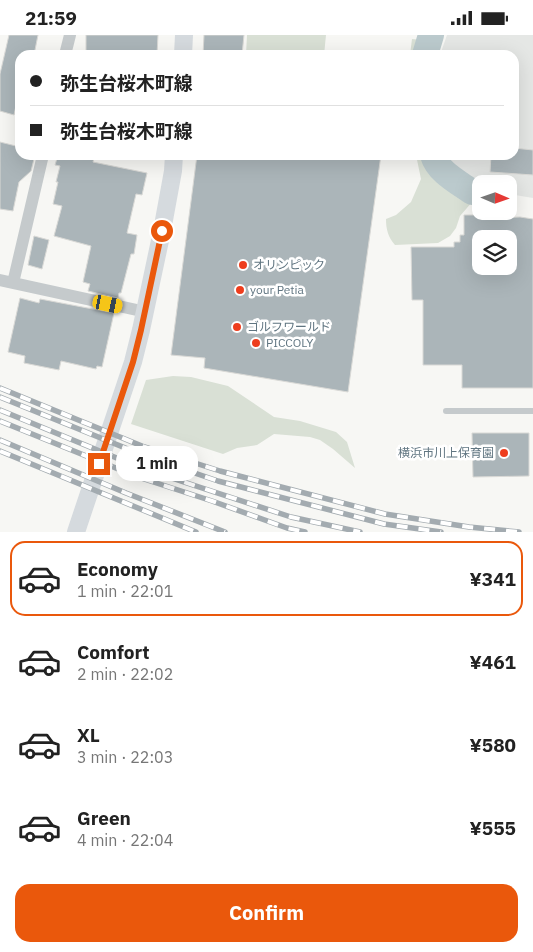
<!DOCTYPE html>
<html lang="en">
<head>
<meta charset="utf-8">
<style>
	:root { --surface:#fff; --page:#f6f6f6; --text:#222; --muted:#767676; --line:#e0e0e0; --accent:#ea580c }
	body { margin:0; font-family:"IBM Plex Sans","Noto Sans JP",sans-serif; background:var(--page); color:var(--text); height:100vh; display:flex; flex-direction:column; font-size:19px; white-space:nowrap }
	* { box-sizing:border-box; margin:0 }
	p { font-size:16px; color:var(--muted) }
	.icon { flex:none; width:28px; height:28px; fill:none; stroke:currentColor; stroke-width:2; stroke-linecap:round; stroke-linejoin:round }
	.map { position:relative; height:497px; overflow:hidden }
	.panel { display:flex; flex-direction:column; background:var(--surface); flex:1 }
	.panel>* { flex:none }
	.banner { position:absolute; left:15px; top:15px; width:504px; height:110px; border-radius:15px; box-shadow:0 5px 20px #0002; display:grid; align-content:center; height:110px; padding:0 15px; background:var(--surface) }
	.needle { width:32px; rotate:92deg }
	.controls { position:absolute; left:472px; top:140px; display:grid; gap:10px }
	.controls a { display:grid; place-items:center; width:45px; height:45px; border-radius:10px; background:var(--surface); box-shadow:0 5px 20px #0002; font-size:25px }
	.end { position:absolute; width:22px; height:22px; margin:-11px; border:6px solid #ea580c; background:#fff; box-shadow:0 0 0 2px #fff }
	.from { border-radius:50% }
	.bubble { position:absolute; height:35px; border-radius:15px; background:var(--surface); box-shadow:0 5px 20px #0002; font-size:16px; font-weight:700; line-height:35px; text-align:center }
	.car { position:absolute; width:15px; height:30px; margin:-15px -8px; border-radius:6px; box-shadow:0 0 4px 1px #0007; background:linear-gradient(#f5c518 24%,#345 0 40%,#f5c518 0 76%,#345 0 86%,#f5c518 0) }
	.banner b { display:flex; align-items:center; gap:18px; height:48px; font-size:19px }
	.banner b+b { border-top:1px solid var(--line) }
	.banner i { width:12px; height:12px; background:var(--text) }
	ul { padding:9px 0 0; list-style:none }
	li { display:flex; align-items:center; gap:15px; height:75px; margin:0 10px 8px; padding:0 5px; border:2px solid transparent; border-radius:15px }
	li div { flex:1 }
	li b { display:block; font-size:19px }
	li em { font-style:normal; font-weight:700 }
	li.on { border-color:var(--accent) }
	li>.icon { width:45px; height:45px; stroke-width:1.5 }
	.cta { display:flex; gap:10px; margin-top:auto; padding:10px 15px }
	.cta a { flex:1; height:58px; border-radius:15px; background:var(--accent); color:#fff; font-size:20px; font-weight:700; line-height:58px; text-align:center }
	.status { display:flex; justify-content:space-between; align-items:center; height:35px; padding:0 25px; background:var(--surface); direction:ltr }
	.status svg { height:14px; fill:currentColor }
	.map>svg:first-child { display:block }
	.built { fill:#e5e7e5 }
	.green { fill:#d9e0d5 }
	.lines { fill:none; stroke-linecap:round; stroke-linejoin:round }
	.river { stroke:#bbcacd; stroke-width:26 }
	.building { fill:#abb5b9; stroke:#d9d9d6; fill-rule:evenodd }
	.lane { stroke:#c5cacc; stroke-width:6 }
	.street { stroke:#c5cacc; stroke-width:12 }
	.secondary { stroke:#d5dade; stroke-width:18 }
	.rail-casing { stroke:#a3abb0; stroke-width:5.5 }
	.rail { stroke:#fff; stroke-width:4; stroke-dasharray:11; stroke-linecap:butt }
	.route { stroke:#ea580c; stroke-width:6 }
	.poi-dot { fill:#ee3d1d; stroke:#fff; stroke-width:2 }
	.labels { text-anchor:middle; stroke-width:5; stroke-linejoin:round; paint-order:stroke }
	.poi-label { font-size:12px; fill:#607581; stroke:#fff; text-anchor:start }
</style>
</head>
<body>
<div class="status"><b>21:59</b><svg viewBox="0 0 49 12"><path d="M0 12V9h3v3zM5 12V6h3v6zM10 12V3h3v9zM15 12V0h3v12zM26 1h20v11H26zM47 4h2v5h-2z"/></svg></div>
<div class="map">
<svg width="533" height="497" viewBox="0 0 533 497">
	<rect width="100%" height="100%" fill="#f7f7f4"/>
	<path class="built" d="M447,0H533V163L509,159V149H481V151L444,121V120H514V20H440Z"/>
	<path class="green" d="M247,0H326L324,20H246Z
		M412,4L422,5L426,8L422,20H410Z
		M416,120H428L430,128L440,139L458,155L471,160L473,166L460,181L456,193L450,201L438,208L395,210C388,202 386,194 386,184L396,180L411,167L421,144Z
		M173,341L191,342L228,351L274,382L300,386L336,397L347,407L355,433L333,414L320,405L310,402L274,399L257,410L237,413L223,419L131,389L146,345Z"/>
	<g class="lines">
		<path class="river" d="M425,20L431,0
			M433,120C438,137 458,147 472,157"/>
	</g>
	<path class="building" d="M9,0H38L34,20H20V52L14,80L0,76V39Z
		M86,0H158L157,20H86Z
		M204,0H244L242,20H203Z
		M0,107L20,112V120H35L31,136L19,147L13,176L0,174Z
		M514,113L533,115V140L490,137L491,120H514Z
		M58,120H95L93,127L147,138L142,160L136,159L127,198L137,200L134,219H131L121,258H119L118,263L88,256L90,249L83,247L91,211L54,201L62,171L53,169L58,147H56L60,131L55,130Z
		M197,120H381L348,357L204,333L205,323L171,320Z
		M464,180H493V183L520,182L533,184V353H462V330H423V265H412L411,212H454V207H460V200H464ZM481,204H509V231H481Z
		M34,201L49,205L42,234L28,230Z
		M20,263L39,268L40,264L114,278L102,332L97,331L96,334L61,326L59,335L24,328L25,321L8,317Z
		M472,398H529V441L473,442Z"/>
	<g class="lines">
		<path class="lane" d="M446,376H533"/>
		<path class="street" d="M65,20L70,0
			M0,245L146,277
			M13,248L43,120"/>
		<path class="secondary" d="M183,20L184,0
			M76,497L133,327L141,295L162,196L173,136L174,120"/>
		<g class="rail-casing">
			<path id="rail" d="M0,353L142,411L220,436L385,479L469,492L519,497
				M0,362L145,421L218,446L384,489L441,497
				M0,375L141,433L291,482L360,497
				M0,386L138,442L212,466L287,493L305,497
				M0,405L126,458L225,497
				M0,416L196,497"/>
		</g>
		<use href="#rail" class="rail"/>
	</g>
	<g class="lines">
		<path class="route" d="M99,429L133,327L141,295L162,196"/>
	</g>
	<g class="poi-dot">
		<circle cx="243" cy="230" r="5"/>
		<circle cx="240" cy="255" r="5"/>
		<circle cx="237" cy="292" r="5"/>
		<circle cx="256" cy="308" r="5"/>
		<circle cx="504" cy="418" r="5"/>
	</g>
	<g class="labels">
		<g class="poi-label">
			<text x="253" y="234">オリンピック</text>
			<text x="250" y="259">your Petia</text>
			<text x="247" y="296">ゴルフワールド</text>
			<text x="266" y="312">PICCOLY</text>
			<text x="494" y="422" text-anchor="end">横浜市川上保育園</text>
		</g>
	</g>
</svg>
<div class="controls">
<a><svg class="needle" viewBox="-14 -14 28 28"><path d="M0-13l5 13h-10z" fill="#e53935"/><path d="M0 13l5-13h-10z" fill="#767676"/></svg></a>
<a><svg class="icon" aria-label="layers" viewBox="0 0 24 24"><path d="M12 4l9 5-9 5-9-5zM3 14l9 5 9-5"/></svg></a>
</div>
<i class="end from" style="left:162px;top:196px"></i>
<i class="end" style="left:99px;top:429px"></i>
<div class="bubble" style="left:116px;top:411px;width:82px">1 min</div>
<i class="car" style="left:108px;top:269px;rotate:102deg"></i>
<div class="banner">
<b><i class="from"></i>弥生台桜木町線</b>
<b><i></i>弥生台桜木町線</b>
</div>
</div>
<section class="panel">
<ul>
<li class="on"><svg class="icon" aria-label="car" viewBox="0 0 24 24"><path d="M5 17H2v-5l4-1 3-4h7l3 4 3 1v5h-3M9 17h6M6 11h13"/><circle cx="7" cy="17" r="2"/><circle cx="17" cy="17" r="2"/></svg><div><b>Economy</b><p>1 min · 22:01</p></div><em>¥341</em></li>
<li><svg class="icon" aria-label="car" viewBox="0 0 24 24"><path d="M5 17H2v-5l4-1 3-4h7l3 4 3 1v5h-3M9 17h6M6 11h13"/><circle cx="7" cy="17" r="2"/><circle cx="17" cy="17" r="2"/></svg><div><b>Comfort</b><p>2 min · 22:02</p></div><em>¥461</em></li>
<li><svg class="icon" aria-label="car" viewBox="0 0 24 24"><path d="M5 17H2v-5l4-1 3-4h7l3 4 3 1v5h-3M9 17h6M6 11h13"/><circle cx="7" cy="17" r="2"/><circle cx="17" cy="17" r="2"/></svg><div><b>XL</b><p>3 min · 22:03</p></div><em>¥580</em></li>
<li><svg class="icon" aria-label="car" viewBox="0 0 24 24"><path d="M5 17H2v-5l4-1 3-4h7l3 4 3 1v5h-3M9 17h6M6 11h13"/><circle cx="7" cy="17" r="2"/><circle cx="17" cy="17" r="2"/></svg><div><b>Green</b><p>4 min · 22:04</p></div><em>¥555</em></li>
</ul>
<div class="cta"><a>Confirm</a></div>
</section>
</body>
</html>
